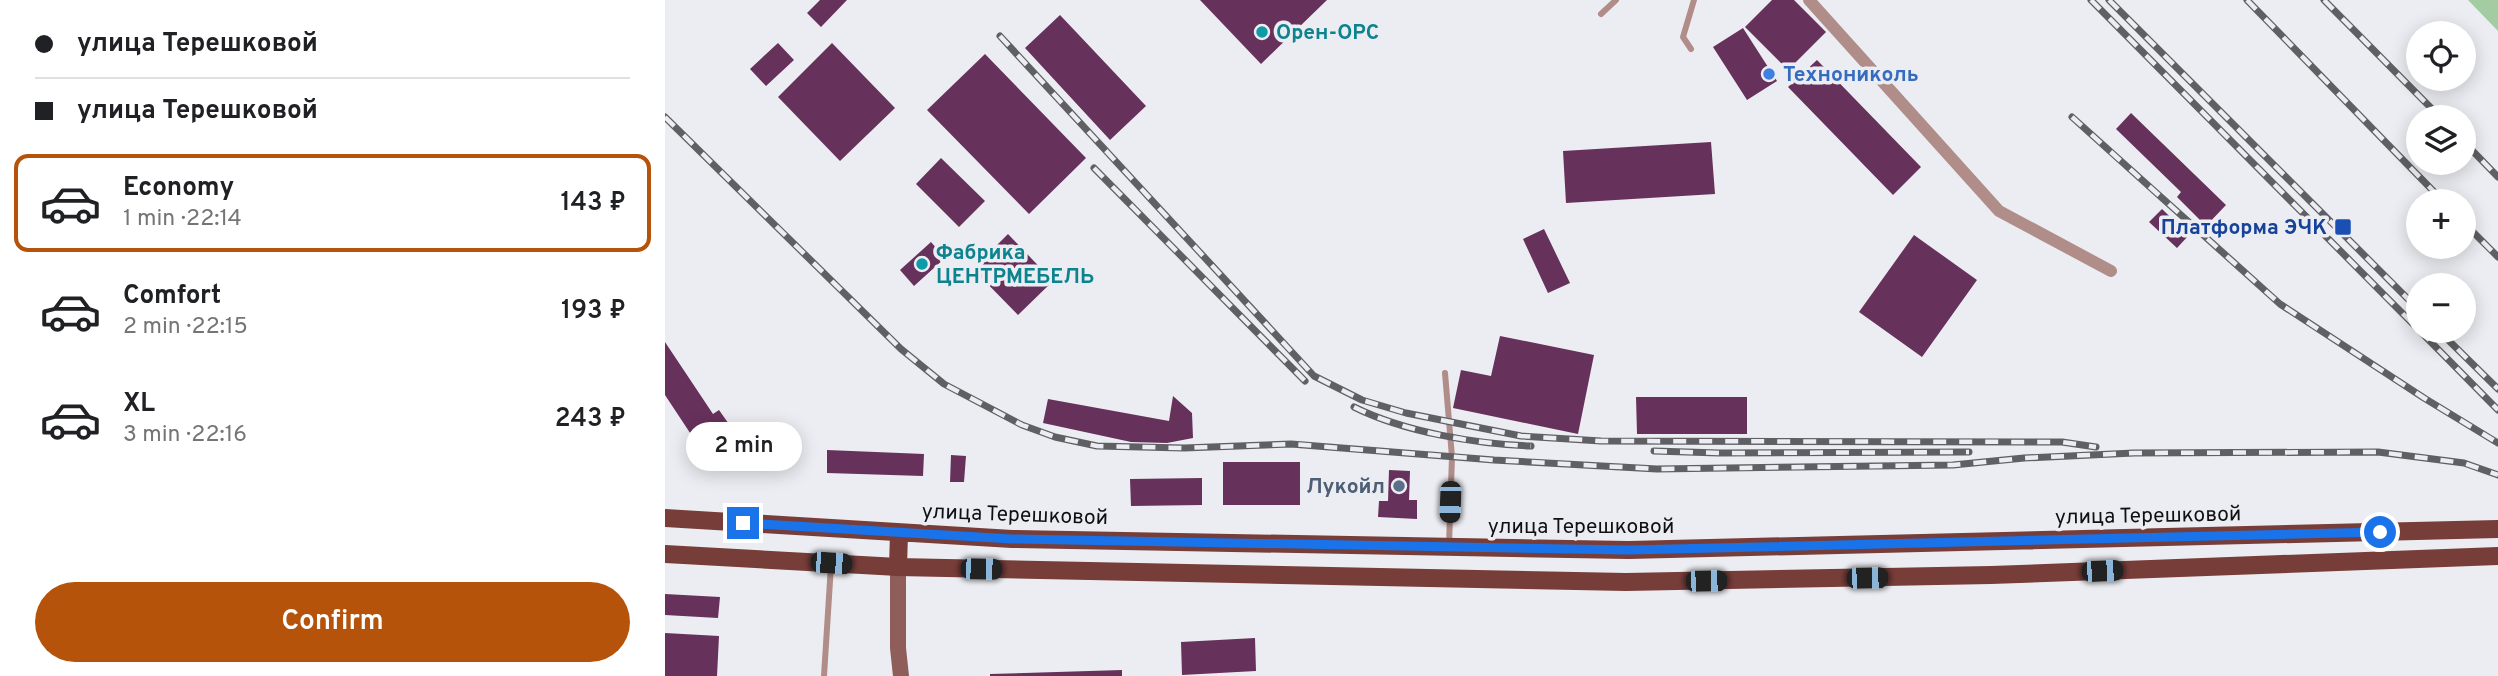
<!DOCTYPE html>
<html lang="en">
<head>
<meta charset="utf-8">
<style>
	:root { --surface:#fff; --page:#f2f2f2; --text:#202124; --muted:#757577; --line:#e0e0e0; --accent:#b45309 }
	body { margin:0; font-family:Overpass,sans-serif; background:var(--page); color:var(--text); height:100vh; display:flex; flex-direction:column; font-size:26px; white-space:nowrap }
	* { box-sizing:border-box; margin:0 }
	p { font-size:23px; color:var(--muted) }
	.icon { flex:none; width:38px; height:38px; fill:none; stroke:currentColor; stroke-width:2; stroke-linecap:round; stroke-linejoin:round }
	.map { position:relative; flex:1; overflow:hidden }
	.sheet { display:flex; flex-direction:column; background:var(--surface); width:665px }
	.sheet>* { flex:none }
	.guide { display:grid; align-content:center; height:154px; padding:0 35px; background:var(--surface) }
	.buttons { position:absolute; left:1741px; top:21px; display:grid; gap:14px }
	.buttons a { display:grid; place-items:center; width:70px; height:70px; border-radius:50%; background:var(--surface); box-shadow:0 4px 18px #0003; font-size:35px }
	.end { position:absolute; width:32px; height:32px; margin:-16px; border:9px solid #1a73e8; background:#fff; box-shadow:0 0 0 4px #fff }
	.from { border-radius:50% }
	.bubble { position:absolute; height:49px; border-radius:24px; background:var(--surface); box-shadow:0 4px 18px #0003; font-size:23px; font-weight:600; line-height:49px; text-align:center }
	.car { position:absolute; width:21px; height:42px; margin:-21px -10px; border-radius:9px; box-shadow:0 0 5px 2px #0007; background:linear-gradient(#222 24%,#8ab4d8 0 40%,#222 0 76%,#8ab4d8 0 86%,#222 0) }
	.guide b { display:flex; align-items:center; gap:24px; height:66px; font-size:26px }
	.guide b+b { border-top:2px solid var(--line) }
	.guide i { width:18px; height:18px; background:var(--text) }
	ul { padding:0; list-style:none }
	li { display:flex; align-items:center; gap:21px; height:98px; margin:0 14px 10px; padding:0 21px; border:4px solid transparent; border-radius:14px }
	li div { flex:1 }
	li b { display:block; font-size:26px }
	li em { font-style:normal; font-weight:600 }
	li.current { border-color:var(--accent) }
	li>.icon { width:63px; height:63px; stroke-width:1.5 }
	.primary-button { display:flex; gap:14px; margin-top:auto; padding:14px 35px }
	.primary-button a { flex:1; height:80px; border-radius:42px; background:var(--accent); color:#fff; font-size:28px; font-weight:600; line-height:80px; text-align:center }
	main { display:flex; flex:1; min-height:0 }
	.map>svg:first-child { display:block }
	.green { fill:#a3cca3 }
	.building { fill:#66315b }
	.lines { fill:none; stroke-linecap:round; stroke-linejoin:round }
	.lane { stroke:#b08d89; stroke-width:6 }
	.street { stroke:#b08d89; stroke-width:12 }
	.secondary { stroke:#8f5e5a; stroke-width:16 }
	.primary { stroke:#773d39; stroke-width:18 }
	.rail-casing { stroke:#606064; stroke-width:7 }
	.rail { stroke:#ecedf2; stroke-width:4.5; stroke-dasharray:13; stroke-linecap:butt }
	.route { stroke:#1a73e8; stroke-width:9 }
	.culture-dot { fill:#0f9aa8; stroke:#ecedf2; stroke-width:2.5 }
	.shop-dot { fill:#3f7fe0; stroke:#ecedf2; stroke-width:2.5 }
	.transit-dot { fill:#1a4fb4; stroke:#ecedf2; stroke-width:2.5 }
	.service-dot { fill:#5c6f8a; stroke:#ecedf2; stroke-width:2.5 }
	.labels { text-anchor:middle; stroke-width:7; stroke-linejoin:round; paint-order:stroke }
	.culture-label { font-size:21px; font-weight:bold; fill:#0d838f; stroke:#ecedf2; text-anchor:start }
	.shop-label { font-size:21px; font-weight:bold; fill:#366cbe; stroke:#ecedf2; text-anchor:start }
	.transit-label { font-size:21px; font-weight:bold; fill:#164399; stroke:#ecedf2; text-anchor:end }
	.service-label { font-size:21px; font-weight:bold; fill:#4e5e75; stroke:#ecedf2; text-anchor:end }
	.street-label { font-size:21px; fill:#101012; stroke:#ecedf2 }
</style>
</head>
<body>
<main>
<section class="sheet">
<div class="guide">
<b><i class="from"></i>улица Терешковой</b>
<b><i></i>улица Терешковой</b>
</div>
<ul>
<li class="current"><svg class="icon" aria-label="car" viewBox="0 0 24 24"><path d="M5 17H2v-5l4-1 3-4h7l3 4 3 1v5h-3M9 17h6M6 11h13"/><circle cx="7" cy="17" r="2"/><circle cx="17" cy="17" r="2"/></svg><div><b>Economy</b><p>1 min · 22:14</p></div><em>143 ₽</em></li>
<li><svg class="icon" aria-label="car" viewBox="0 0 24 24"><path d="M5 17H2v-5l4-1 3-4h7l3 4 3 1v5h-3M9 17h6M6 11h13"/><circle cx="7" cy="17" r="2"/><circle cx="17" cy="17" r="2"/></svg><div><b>Comfort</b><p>2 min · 22:15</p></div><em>193 ₽</em></li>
<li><svg class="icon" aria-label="car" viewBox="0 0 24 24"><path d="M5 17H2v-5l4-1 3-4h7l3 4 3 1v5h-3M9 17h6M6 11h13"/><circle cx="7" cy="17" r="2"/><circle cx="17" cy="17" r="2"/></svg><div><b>XL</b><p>3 min · 22:16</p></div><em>243 ₽</em></li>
</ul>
<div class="primary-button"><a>Confirm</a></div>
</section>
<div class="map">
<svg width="1833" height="676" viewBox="0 0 1833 676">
	<rect width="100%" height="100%" fill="#ecedf2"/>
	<path class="green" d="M1803,0H1833V31Z"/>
	<path class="building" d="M155,0H182L156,27L142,13Z
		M535,0H662L596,64Z
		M1107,0H1129L1161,32L1123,70L1080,27Z
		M395,15L481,106L445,140L360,48Z
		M1078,28L1112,81L1082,100L1048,47Z
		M113,43L129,60L101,86L85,69Z
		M167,43L230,108L175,161L113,97Z
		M320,54L421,158L364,214L262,110Z
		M1152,60L1256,167L1228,195L1123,87Z
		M1466,113L1561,205L1541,226L1512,197L1516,192L1451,129Z
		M1046,142L1050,194L901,203L898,151Z
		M276,158L320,201L294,227L251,184Z
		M1497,209L1524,235L1512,248L1484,222Z
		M879,229L905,283L883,293L858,239Z
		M343,234L388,281L353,315L308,269Z
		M1249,235L1312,280L1257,357L1194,312Z
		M266,242L280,258L249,286L235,270Z
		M835,336L929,355L913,434L788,408L796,370L826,376Z
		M0,342L48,414L54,410L66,427L35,448L0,395Z
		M508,396L527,413L528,438L502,443L466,442L378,423L383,399L504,421Z
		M971,397H1082V434H972Z
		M162,450L259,454L258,476L162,473Z
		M286,455L301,456L299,482H285Z
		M558,462H635V505H558Z
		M724,470L745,471L744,500H752V519L713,517L714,501H723Z
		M537,478V505L466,506L465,479Z
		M0,594L55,597L53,618L0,615Z
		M0,633L54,636L52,676H0Z
		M590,638L591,671L517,675L516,642Z
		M457,670V676H325V674Z"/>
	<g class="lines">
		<path class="lane" d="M936,14L951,0
			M1026,49L1018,37L1029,0
			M780,373L787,457L784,545
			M159,676L166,565"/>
		<path class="street" d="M1144,0L1334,211L1446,271"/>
		<path class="secondary" d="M233,567V648L236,676"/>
		<path class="primary" d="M0,518L347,539L964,550L1833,529
			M0,554L233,567L961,582L1326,575L1833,556
			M233,567L234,533"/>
		<g class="rail-casing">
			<path id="rail" d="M1426,0L1754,330
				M1444,0L1754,310
				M1582,0L1778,201
				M1659,0L1775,117
				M335,36L649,376L697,400L741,413L856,436L936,441L1397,442L1431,447
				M0,117L236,349L279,384L357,425L390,437L432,446L519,448L626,444L829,460L992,469L1288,465L1359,458L1469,453L1713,452L1799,463L1833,475
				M1407,117L1615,304L1759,398L1833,443
				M1799,142L1833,177
				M429,168L640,381
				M1799,223L1833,257
				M1755,331L1833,410
				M1774,331L1833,389
				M689,407C739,432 811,444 866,446
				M989,451L1054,453L1304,452"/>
		</g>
		<use href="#rail" class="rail"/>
	</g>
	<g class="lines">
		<path class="route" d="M78,523L347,539L964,550L1715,532"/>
	</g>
	<g class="culture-dot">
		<circle cx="597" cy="32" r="7"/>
		<circle cx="257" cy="264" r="7"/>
	</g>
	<circle class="shop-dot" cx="1104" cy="74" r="7"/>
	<rect class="transit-dot" x="1669" y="218" width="18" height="18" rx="3.5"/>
	<circle class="service-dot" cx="734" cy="486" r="7"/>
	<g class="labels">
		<g class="culture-label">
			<text x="611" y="39">Орен-ОРС</text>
			<text x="271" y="259">Фабрика<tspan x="271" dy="24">ЦЕНТРМЕБЕЛЬ</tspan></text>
		</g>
		<g class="shop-label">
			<text x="1118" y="81">Технониколь</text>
		</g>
		<g class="transit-label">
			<text x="1662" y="234">Платформа ЭЧК</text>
		</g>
		<g class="service-label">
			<text x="720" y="493">Лукойл</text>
		</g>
		<g class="street-label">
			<text transform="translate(350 514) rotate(2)" y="7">улица Терешковой</text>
			<text transform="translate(1483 515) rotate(-1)" y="7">улица Терешковой</text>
			<text x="916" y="533">улица Терешковой</text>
		</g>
	</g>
</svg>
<div class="buttons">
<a><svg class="icon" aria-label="locate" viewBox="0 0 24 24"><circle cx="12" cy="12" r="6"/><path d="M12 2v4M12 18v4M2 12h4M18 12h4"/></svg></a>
<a><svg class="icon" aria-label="layers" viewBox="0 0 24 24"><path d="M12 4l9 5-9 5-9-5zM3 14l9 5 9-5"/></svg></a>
<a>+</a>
<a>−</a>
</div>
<i class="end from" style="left:1715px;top:532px"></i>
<i class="end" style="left:78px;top:523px"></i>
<div class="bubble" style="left:21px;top:422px;width:116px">2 min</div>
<i class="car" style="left:785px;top:502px;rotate:182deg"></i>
<i class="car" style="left:166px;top:563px;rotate:94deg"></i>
<i class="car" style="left:316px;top:569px;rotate:91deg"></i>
<i class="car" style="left:1437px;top:571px;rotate:88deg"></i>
<i class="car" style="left:1202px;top:578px;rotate:89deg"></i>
<i class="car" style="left:1041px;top:581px;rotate:89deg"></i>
</div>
</main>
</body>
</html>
